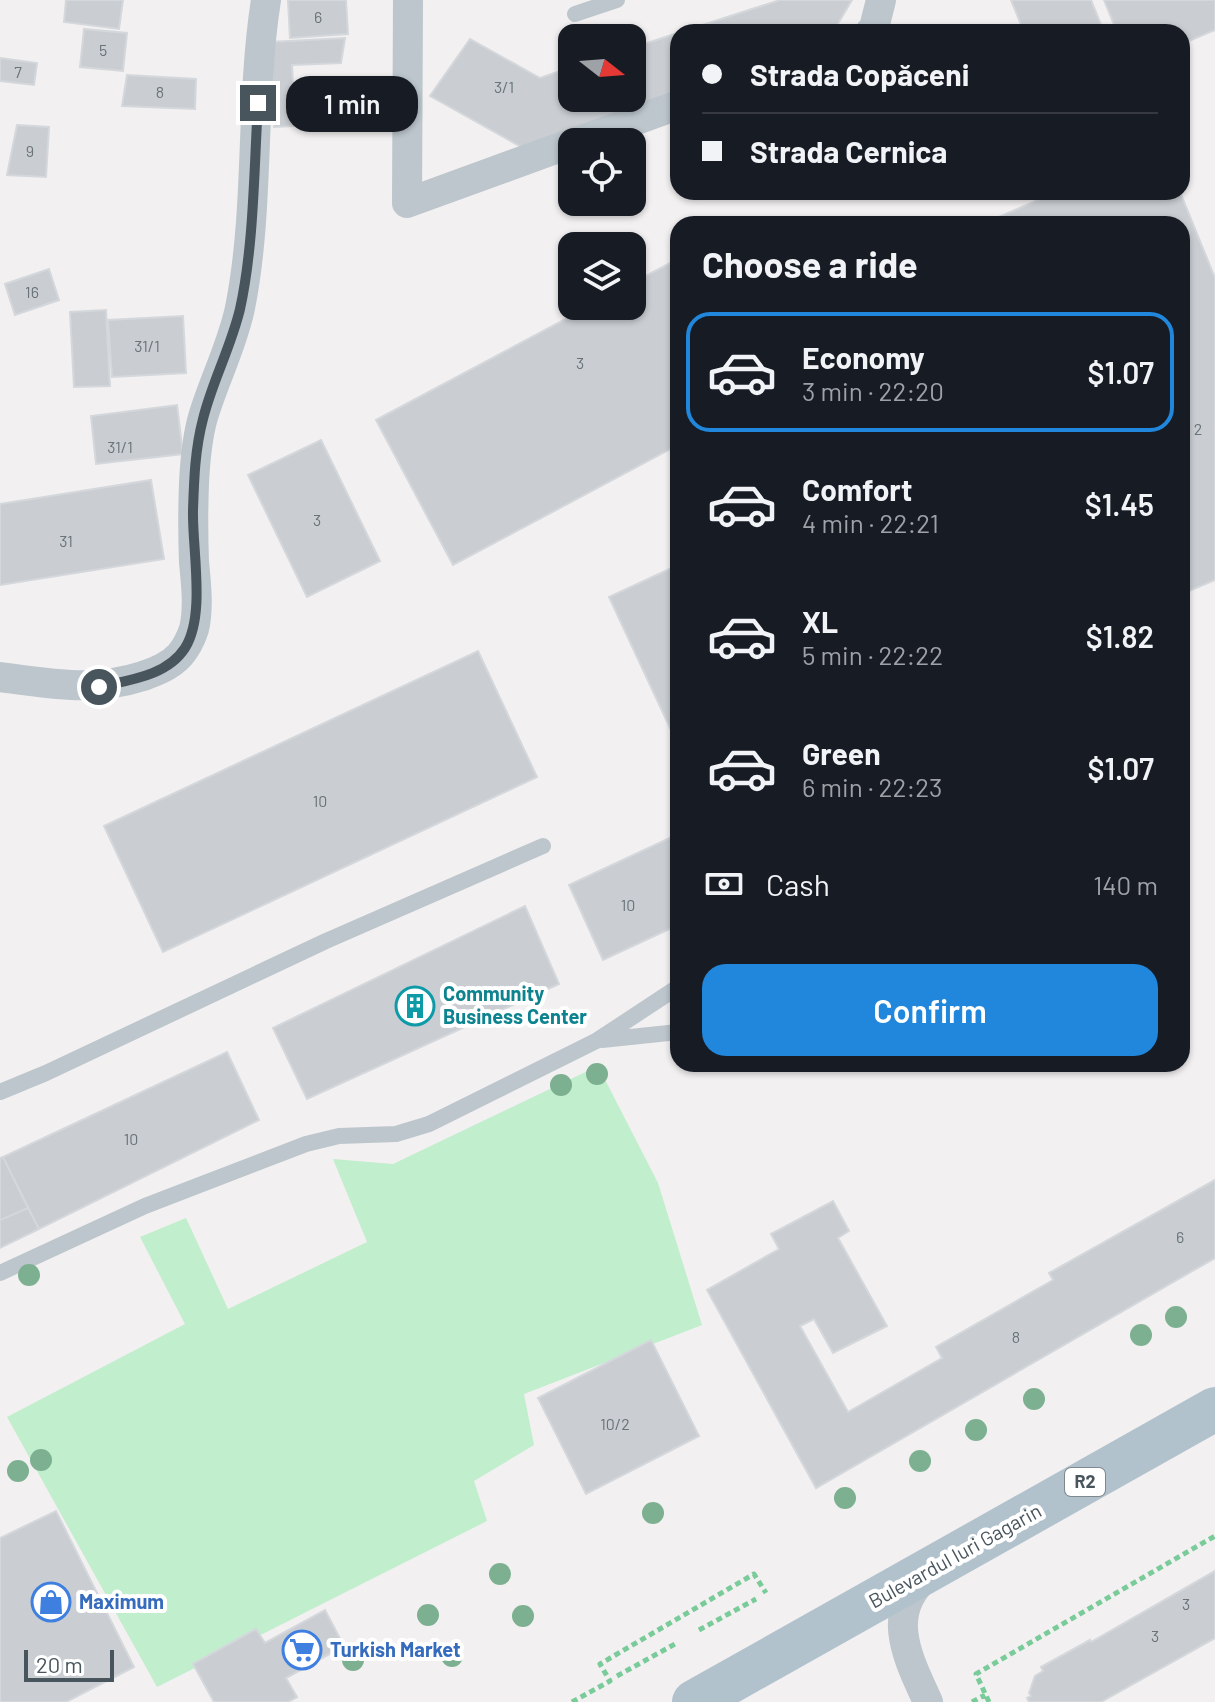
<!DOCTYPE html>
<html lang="en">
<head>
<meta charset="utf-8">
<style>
	:root { --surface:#171b24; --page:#20242c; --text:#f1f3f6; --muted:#9ea1a6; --line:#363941; --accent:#2087dc }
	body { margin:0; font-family:Barlow,sans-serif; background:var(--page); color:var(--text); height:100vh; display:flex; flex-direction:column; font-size:30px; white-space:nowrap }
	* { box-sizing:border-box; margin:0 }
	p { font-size:26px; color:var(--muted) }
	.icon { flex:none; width:44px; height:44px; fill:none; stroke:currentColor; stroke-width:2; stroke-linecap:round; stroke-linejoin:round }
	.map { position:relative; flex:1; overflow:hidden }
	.details { position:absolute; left:670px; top:216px; width:520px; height:856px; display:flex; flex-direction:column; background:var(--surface); border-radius:24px; box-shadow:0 2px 6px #0004 }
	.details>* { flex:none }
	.top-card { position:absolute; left:670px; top:24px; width:520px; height:176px; border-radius:24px; box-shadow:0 2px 6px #0004; display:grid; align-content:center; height:176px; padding:0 32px; background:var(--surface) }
	.needle { width:52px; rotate:107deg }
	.tools { position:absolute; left:558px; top:24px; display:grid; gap:16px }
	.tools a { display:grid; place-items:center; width:88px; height:88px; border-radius:16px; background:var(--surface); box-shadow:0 2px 6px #0004; font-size:40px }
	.scale { position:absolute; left:24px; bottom:20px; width:90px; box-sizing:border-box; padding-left:8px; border:4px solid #48555d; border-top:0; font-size:22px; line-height:28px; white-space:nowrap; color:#48555d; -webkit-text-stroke:6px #fff; paint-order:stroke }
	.end { position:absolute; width:36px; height:36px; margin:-18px; border:10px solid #48555d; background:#fff; box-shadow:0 0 0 4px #fff }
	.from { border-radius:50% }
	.bubble { position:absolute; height:56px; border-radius:24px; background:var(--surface); box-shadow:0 2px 6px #0004; font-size:26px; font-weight:600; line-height:56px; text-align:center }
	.top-card b { display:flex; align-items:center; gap:28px; height:76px; font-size:30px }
	.top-card b+b { border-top:2px solid var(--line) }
	.top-card i { width:20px; height:20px; background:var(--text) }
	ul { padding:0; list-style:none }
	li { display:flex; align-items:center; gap:24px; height:120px; margin:0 16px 12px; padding:0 16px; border:4px solid transparent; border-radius:24px }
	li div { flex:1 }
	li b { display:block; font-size:30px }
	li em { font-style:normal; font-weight:600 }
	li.current { border-color:var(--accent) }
	li>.icon { width:72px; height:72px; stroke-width:1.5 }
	h2 { padding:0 32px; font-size:36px; line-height:96px }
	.pay { display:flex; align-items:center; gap:20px; height:88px; padding:0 32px; font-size:30px }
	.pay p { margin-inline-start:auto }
	.button { display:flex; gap:16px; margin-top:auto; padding:16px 32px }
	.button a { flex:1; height:92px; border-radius:24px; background:var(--accent); color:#fff; font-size:32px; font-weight:600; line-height:92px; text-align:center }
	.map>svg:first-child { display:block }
	.green { fill:#c1eecd }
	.building { fill:#caced2; stroke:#d4d7db; stroke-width:2 }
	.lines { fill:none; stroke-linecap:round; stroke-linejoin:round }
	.path { stroke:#7acb9a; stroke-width:5; stroke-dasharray:6 4; stroke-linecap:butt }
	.service { stroke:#bcc6cc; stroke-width:16 }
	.minor { stroke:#bcc6cc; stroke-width:30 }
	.primary { stroke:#b1c2cd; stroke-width:44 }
	.tree { fill:#7cb090 }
	.route { stroke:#48555d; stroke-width:10 }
	.labels { text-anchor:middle; stroke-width:8; stroke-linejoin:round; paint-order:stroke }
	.number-label { font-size:16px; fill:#68737a }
	.shield { fill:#fff; stroke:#7f888e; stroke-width:2 }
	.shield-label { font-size:18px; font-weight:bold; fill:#48555d }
	.culture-label { font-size:20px; font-weight:bold; fill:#0d838f; stroke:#fff; text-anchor:start }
	.street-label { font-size:20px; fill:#48555d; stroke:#fff }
	.shop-label { font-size:20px; font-weight:bold; fill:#366cbe; stroke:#fff; text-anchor:start }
</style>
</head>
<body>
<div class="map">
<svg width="1215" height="1702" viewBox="0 0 1215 1702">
	<rect width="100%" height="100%" fill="#f2f0f0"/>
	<path class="green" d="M598,1066L658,1183L702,1325L524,1394L534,1445L474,1481L487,1521L157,1687L7,1417L185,1324L140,1237L186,1218L228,1309L367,1242L333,1159L393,1164Z"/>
	<path class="building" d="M66,0H123L119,29L64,22Z
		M288,0H346L348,34L290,38Z
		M780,0H852L833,32H681Z
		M1011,0H1091L1104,32H1024Z
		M1104,0H1215V30L1182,44V32H1117Z
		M84,29L127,33L123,71L80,67Z
		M678,33V100L532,153L430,96L470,39L540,78L572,67V98H632V48Z
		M345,38L341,63L292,65L294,104L335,102L337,124L274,127L270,42Z
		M0,58L37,63L34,85L0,81Z
		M127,75L196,79L195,109L122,106Z
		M17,125L49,127L46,177L7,175Z
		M1056,192H1180L1215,278V580L1182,594V224H983Z
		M678,259V445L453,565L376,420L590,306H632V283Z
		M49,269L59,300L15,315L5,284Z
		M106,310L110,386L74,387L70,312Z
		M183,316L186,373L112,377L108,320Z
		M177,405L183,454L96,464L91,416Z
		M321,440L380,561L307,597L248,475Z
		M151,480L164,559L0,585V504Z
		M678,565V745L609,597Z
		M478,651L537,777L163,952L104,826Z
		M678,834V925L603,960L569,885Z
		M525,906L559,984L307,1099L273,1028Z
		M227,1052L259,1120L39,1229L3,1157Z
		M3,1157L28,1208L0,1220V1158Z
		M1215,1180V1258L816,1488L707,1290L779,1249L771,1234L833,1201L849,1231L838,1238L887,1326L833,1353L814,1319L800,1326L848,1412L942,1358L936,1347L1053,1280L1049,1273Z
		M28,1208L39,1229L0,1248V1220Z
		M651,1340L699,1436L586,1494L538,1398Z
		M56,1511L134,1667L66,1702H0V1538Z
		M1215,1571V1638L1101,1702H1029L1027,1698L1031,1696L1029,1693L1035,1676L1043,1671L1041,1667L1090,1640L1091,1642Z
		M325,1610L344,1646L286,1678L297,1697L288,1702H214L193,1664L256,1629L265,1643Z"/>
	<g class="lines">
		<path class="path" d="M699,1630L756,1599
			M617,1676L675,1644
			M572,1702L610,1681L600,1664L754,1574L766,1593
			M972,1702L985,1695
			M989,1702L976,1674L1215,1536"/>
		<path class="service" d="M575,14L617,0
			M602,1040L678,1032
			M0,1092L46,1073L326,941L543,846
			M0,1273L145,1206L306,1144L339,1136L396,1134L429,1124L596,1041L678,987"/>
		<path class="minor" d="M408,0L407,203L572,143
			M870,32L874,28L881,0
			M576,142L678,105
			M0,677C50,684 94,692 143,676C157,671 170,666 180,655C186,648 191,638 194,629C199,608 196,583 194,562C193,536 193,509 194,483C195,462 197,438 203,417C214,380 232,346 240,308C260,207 250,102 266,0
			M927,1576C883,1613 909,1660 928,1702"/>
		<path class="primary" d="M694,1702L1215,1409"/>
	</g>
	<g class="tree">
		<circle cx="597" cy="1074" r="11"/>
		<circle cx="561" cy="1085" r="11"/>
		<circle cx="29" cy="1275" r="11"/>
		<circle cx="1176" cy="1317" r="11"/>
		<circle cx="1141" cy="1335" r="11"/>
		<circle cx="1034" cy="1399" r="11"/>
		<circle cx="976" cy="1430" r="11"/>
		<circle cx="41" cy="1460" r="11"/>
		<circle cx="920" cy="1461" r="11"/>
		<circle cx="18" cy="1471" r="11"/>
		<circle cx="845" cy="1498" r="11"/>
		<circle cx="653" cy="1513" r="11"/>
		<circle cx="500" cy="1574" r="11"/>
		<circle cx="428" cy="1615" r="11"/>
		<circle cx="523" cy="1616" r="11"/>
		<circle cx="452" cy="1656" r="11"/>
		<circle cx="353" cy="1660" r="11"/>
	</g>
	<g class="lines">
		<path class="route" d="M99,687C129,680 167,676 185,648C206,615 192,549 193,510C194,480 195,449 203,419C212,382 231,347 240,309C254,246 254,168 258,103"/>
	</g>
	<defs>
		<g id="building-ring" transform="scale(2)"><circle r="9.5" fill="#fff" stroke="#0f9aa8" stroke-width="1.5"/><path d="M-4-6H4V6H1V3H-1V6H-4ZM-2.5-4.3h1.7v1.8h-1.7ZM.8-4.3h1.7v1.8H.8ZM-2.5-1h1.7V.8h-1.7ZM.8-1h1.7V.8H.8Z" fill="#0f9aa8"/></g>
		<g id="shop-ring" transform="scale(2)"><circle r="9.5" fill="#fff" stroke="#3f7fe0" stroke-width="1.5"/><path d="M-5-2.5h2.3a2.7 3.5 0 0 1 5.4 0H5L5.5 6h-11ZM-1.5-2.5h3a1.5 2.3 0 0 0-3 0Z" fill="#3f7fe0"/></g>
		<g id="supermarket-ring" transform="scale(2)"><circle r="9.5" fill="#fff" stroke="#3f7fe0" stroke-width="1.5"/><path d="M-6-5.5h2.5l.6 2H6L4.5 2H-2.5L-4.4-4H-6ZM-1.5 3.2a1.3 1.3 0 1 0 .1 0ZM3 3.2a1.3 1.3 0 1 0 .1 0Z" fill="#3f7fe0"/></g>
	</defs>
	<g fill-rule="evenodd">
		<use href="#building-ring" x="415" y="1006"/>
		<use href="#shop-ring" x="51" y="1602"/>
		<use href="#supermarket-ring" x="302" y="1650"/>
	</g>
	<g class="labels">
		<g class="number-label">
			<text x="318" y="23">6</text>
			<text x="103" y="56">5</text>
			<text x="18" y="78">7</text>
			<text x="504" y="93">3/1</text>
			<text x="160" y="98">8</text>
			<text x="30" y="157">9</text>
			<text x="32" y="298">16</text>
			<text x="147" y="352">31/1</text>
			<text x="580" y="369">3</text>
			<text x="1198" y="435">2</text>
			<text x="120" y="453">31/1</text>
			<text x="317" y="526">3</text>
			<text x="66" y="547">31</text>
			<text x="320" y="807">10</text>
			<text x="628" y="911">10</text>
			<text x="131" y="1145">10</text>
			<text x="1180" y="1243">6</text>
			<text x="1016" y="1343">8</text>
			<text x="615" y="1430">10/2</text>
			<text x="1186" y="1610">3</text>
			<text x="1155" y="1642">3</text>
		</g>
		<rect class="shield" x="1065" y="1468" width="40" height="28" rx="6"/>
		<g class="shield-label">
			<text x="1085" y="1488">R2</text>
		</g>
		<g class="culture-label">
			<text x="443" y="1001">Community<tspan x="443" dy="23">Business Center</tspan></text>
		</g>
		<g class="street-label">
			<text transform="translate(955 1556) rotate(-29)" y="7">Bulevardul Iuri Gagarin</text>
		</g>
		<g class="shop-label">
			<text x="79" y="1609">Maximum</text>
			<text x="330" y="1657">Turkish Market</text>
		</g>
	</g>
</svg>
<div class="tools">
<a><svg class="needle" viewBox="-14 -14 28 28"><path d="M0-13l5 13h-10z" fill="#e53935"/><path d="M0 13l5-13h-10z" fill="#9ea1a6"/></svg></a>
<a><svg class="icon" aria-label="locate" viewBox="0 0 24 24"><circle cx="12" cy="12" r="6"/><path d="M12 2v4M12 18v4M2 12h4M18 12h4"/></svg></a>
<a><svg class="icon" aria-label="layers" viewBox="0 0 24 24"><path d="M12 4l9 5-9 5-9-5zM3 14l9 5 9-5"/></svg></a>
</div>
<div class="scale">20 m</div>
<i class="end from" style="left:99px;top:687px"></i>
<i class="end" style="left:258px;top:103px"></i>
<div class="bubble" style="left:286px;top:76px;width:132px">1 min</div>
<div class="top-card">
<b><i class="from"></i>Strada Copăceni</b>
<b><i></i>Strada Cernica</b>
</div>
<section class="details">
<h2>Choose a ride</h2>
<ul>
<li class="current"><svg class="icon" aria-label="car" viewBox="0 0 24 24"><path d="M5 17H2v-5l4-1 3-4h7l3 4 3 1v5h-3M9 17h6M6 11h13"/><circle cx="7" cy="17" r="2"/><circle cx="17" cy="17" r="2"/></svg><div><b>Economy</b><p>3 min · 22:20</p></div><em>$1.07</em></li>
<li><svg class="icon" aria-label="car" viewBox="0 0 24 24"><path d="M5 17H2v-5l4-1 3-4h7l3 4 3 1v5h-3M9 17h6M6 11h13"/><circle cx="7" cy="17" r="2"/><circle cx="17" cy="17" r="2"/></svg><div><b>Comfort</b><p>4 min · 22:21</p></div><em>$1.45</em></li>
<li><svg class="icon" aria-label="car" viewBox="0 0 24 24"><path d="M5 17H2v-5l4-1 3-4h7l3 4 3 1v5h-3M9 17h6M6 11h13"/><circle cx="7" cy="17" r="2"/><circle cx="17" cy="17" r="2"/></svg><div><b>XL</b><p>5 min · 22:22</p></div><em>$1.82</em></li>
<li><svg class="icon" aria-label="car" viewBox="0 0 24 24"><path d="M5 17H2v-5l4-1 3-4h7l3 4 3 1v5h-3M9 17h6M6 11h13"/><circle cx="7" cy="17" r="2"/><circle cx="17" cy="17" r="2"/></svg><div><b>Green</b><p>6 min · 22:23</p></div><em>$1.07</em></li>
</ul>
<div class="pay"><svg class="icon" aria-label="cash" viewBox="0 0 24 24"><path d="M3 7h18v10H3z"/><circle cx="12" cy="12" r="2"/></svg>Cash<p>140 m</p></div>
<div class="button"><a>Confirm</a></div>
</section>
</div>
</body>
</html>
